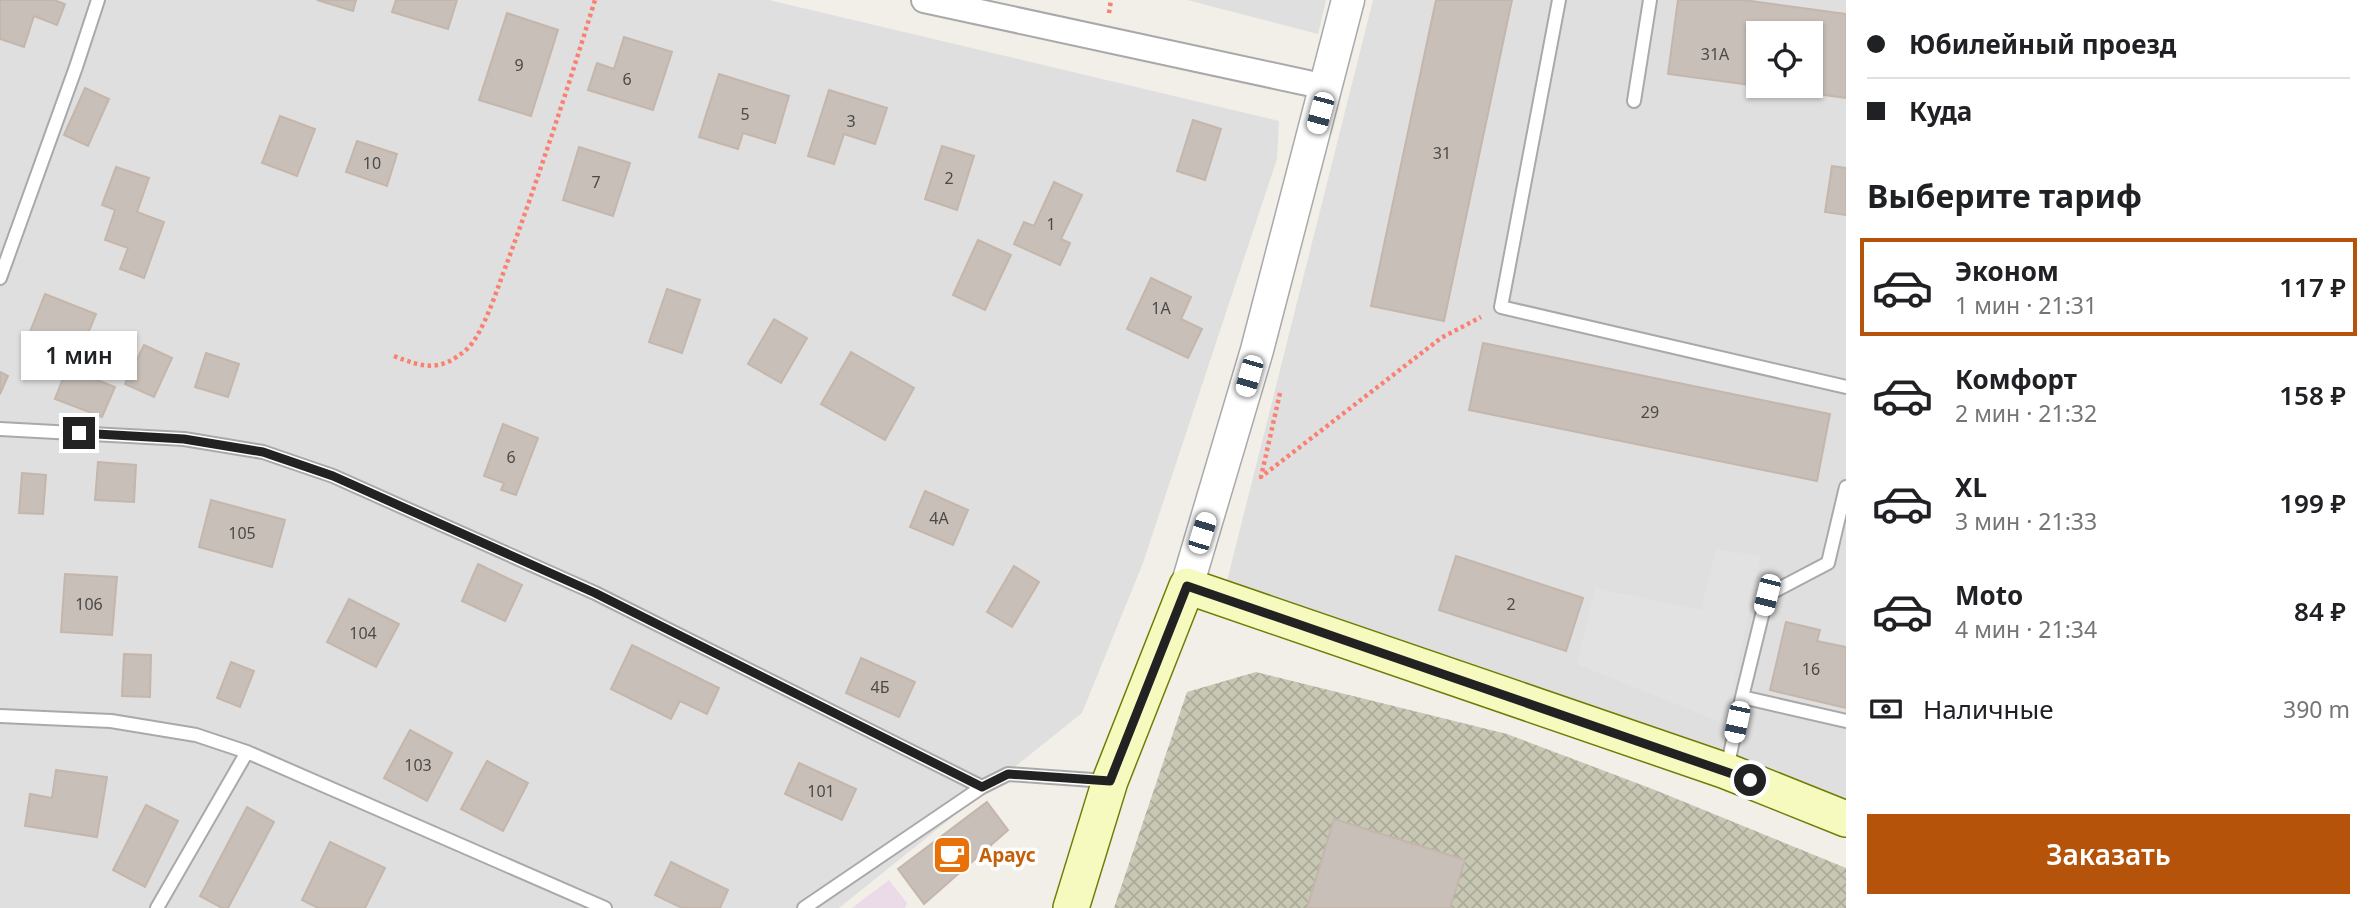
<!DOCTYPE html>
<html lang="ru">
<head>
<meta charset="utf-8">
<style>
	:root { --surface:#fff; --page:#f2f2f2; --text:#202124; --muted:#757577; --line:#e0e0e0; --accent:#b45309 }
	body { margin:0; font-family:"Noto Sans",sans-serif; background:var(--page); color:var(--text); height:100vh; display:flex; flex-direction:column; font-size:26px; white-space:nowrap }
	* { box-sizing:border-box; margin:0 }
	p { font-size:23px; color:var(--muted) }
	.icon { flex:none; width:38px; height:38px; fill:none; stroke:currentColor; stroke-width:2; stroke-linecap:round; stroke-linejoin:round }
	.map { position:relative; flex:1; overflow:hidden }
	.details { display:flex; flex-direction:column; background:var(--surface); width:525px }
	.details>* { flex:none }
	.banner { display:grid; align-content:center; height:154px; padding:0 21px; background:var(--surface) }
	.tools { position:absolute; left:1746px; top:21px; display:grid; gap:14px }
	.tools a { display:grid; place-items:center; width:77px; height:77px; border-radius:0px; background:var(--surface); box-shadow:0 2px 5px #0004; font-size:35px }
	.end { position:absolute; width:32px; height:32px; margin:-16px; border:9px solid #222; background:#fff; box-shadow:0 0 0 4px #fff }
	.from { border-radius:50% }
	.bubble { position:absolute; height:49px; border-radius:0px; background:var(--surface); box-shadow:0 2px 5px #0004; font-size:23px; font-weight:600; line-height:49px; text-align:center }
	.car { position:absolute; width:21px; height:42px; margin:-21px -10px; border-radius:9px; box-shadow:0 0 5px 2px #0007; background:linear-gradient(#fff 24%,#345 0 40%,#fff 0 76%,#345 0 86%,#fff 0) }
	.banner b { display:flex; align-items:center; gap:24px; height:66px; font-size:26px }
	.banner b+b { border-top:2px solid var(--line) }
	.banner i { width:18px; height:18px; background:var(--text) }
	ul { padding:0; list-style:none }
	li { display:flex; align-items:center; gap:21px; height:98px; margin:0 14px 10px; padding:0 7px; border:4px solid transparent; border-radius:0px }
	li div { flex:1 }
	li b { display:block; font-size:26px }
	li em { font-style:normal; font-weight:600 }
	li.on { border-color:var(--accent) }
	li>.icon { width:63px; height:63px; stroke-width:1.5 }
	h2 { padding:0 21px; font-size:32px; line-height:84px }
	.pay { display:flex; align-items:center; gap:18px; height:77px; padding:0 21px; font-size:26px }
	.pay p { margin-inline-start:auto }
	.cta { display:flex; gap:14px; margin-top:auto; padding:14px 21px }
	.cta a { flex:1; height:80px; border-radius:0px; background:var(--accent); color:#fff; font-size:28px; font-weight:600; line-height:80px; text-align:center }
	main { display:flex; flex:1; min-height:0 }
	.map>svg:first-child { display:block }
	.residential { fill:#e0dfdf; fill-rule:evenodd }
	.industrial { fill:#ebdbe8 }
	.construction { fill:url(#construction-cross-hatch) }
	.parking { fill:#e2e2e2 }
	.building { fill:#c7bfb8; stroke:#c4b6ab; stroke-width:2; fill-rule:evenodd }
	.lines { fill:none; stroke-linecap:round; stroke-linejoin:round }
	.service-casing { stroke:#a9a9a9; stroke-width:16 }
	.minor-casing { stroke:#a9a9a9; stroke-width:28 }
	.tertiary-casing { stroke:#a9a9a9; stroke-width:35 }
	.secondary-casing { stroke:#707d05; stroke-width:38 }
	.path { stroke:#fa8072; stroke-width:4.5; stroke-dasharray:3.5 3.5; stroke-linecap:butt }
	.service { stroke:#fff; stroke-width:12 }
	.minor { stroke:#fff; stroke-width:24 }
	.tertiary { stroke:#fff; stroke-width:32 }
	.secondary { stroke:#f7fabf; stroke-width:35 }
	.route { stroke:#222; stroke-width:9 }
	.labels { text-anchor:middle; stroke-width:7; stroke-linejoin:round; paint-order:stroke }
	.number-label { font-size:16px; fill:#4b4948 }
	.food-label { font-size:19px; font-weight:bold; fill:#c56008; stroke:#fff; text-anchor:start }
</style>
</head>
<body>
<main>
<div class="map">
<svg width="1846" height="908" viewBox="0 0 1846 908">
	<defs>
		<pattern id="construction-cross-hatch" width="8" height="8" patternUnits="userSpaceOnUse" patternTransform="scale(1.75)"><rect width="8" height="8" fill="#c7c7b4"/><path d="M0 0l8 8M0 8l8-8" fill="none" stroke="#abab9a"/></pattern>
	</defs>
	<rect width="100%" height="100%" fill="#f2efe9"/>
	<path class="residential" d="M0,0H769L1279,121L1277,159L1143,563L1082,713L839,908H0Z
		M1187,0H1326L1318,34Z
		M1373,0H1846V813L1227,581ZM1759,33H1811V86H1759Z"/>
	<path class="industrial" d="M889,880L907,903L905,908H852Z"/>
	<path class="construction" d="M1256,672L1507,734L1655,790L1846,868V908H1114L1187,692Z"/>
	<path class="parking" d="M1716,549L1761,556L1725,724L1577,664L1595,588L1701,610Z"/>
	<path class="building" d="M0,0H54L65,4L57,25L34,16L24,47L0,39Z
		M317,0H356L353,11Z
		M396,0H457L448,29L392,12Z
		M1436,0H1512L1444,321L1371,306Z
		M1678,0H1744L1846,14V98L1668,74ZM1759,33H1811V86H1759Z
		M507,13L558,30L531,116L479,100Z
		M624,37L672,52L653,110L588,90L597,63L614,69Z
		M719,74L789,96L775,143L743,133L738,149L699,137Z
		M85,88L109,99L88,146L64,135Z
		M829,90L887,108L875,144L844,134L834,164L808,156Z
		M280,116L315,129L297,176L262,163Z
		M1193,120L1221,129L1205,180L1177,171Z
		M357,141L397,154L387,186L346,172Z
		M942,146L974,156L957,210L925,199Z
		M579,147L630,163L613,216L563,200Z
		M1832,166L1846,168V215L1825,212Z
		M116,167L149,178L137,212L164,222L144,278L120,269L128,248L105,240L115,210L102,205Z
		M1054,182L1082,195L1061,239L1070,243L1060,265L1014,244L1024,222L1034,226Z
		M978,240L1011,255L985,310L953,295Z
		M1151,278L1191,297L1181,319L1202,329L1188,358L1127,329Z
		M667,289L700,300L682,353L649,342Z
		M45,294L96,314L79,355L59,347L54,359L24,347Z
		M774,319L807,338L781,383L748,364Z
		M1483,343L1830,414L1817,481L1469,410Z
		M144,345L172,358L154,397L125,384Z
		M851,352L914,388L885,440L821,404Z
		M206,353L239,364L228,397L195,387Z
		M67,368L115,387L102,417L55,399Z
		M0,372L8,376L0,394Z
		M503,424L538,438L516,495L501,490L504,483L484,476Z
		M98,462L136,465L134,502L95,500Z
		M22,473L46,475L43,514L19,513Z
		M925,491L968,510L953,545L910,527Z
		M211,500L285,520L272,567L199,547Z
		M1456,556L1583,598L1566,651L1439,610Z
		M478,564L522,585L505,621L462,601Z
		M1014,566L1039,582L1012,627L987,612Z
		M65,574L117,577L112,635L61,632Z
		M349,599L399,624L376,667L327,642Z
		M1786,622L1820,630L1817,641L1846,647V708L1770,690Z
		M632,645L719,688L707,714L680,701L671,719L611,689Z
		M124,654L151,655L150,697L122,696Z
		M861,658L915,682L899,717L846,693Z
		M231,662L254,671L240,707L217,698Z
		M410,730L452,753L427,801L384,778Z
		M487,761L528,783L503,831L461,809Z
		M799,763L856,789L842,820L785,794Z
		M56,770L107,777L97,837L25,826L30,794L52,798Z
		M987,802L1008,830L924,904L898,869Z
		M146,805L178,821L145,887L113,870Z
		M247,807L274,822L228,908H222L200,896Z
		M1334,819L1465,860L1450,908H1307Z
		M330,842L385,868L365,908H318L302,900Z
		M671,862L728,890L720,908H682L655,895Z"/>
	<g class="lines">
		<g class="service-casing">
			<path id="service" d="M1559,0L1501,307L1846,387
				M1634,101L1650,0
				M0,278L76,67L98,0
				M0,429L184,439L263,452L333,476L595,593L982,787
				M1742,697L1846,721
				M0,716L111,721L196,735L247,752L605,908
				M1727,769L1742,697L1767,595L1828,563L1846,487
				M157,908L247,752
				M804,908L982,787L1008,774L1106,781"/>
		</g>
		<g class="minor-casing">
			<path id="minor" d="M924,0L1326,87"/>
		</g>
		<g class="tertiary-casing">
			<path id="tertiary" d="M1187,586L1257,350L1348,0"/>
		</g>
		<g class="secondary-casing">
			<path id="secondary" d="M1071,908L1110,781L1187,586L1726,771L1846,819"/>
		</g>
		<path class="path" d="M1109,13L1111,0
			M394,356C424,368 441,372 467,349C484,333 498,286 507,263C539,176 568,88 595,0
			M1280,393L1261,477L1441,338L1481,317"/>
		<use href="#service" class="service"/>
		<use href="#minor" class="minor"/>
		<use href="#tertiary" class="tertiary"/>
		<use href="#secondary" class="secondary"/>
	</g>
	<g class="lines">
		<path class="route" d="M79,433L184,439L263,452L333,476L595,593L982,787L1008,774L1110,781L1187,586L1750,780"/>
	</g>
	<defs>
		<g id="cafe-square" transform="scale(2.0125)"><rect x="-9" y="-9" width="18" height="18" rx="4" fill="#e8710a" stroke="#fff"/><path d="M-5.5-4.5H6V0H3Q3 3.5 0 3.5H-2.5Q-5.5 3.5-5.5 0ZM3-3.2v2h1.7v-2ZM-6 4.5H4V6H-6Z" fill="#fff"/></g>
	</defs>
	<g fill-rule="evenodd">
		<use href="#cafe-square" x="952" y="855"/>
	</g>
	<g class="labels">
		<g class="number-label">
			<text x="1715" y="60">31А</text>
			<text x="519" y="71">9</text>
			<text x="627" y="85">6</text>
			<text x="745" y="120">5</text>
			<text x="851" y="127">3</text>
			<text x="1442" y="159">31</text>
			<text x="372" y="169">10</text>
			<text x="949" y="184">2</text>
			<text x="596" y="188">7</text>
			<text x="1051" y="230">1</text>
			<text x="1161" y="314">1А</text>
			<text x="1650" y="418">29</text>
			<text x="511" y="463">6</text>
			<text x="939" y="524">4А</text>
			<text x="242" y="539">105</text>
			<text x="89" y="610">106</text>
			<text x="1511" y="610">2</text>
			<text x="363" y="639">104</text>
			<text x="1811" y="675">16</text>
			<text x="880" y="693">4Б</text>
			<text x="418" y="771">103</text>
			<text x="821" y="797">101</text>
		</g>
		<g class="food-label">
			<text x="979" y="862">Араус</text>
		</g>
	</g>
</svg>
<div class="tools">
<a><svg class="icon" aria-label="locate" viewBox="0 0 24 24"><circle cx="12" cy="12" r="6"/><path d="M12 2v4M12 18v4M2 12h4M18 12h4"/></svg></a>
</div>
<i class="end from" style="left:1750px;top:780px"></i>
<i class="end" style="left:79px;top:433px"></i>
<div class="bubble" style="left:21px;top:331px;width:116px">1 мин</div>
<i class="car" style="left:1320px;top:113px;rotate:195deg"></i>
<i class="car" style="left:1249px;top:376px;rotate:196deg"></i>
<i class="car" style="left:1202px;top:533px;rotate:17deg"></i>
<i class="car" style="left:1767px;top:595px;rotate:194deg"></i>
<i class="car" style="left:1737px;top:722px;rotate:192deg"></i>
</div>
<section class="details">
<div class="banner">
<b><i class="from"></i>Юбилейный проезд</b>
<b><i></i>Куда</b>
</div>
<h2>Выберите тариф</h2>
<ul>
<li class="on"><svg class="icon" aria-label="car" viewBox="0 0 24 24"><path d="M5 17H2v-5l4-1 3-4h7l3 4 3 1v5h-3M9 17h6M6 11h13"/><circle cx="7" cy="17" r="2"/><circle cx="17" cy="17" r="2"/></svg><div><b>Эконом</b><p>1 мин · 21:31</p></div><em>117 ₽</em></li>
<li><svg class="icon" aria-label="car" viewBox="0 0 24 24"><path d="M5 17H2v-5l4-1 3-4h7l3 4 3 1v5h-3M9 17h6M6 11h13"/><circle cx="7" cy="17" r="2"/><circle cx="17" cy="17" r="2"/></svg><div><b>Комфорт</b><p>2 мин · 21:32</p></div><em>158 ₽</em></li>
<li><svg class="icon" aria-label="car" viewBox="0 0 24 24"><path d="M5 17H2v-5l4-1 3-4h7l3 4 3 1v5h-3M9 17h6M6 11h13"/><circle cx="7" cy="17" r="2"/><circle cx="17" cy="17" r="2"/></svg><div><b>XL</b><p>3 мин · 21:33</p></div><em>199 ₽</em></li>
<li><svg class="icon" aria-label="car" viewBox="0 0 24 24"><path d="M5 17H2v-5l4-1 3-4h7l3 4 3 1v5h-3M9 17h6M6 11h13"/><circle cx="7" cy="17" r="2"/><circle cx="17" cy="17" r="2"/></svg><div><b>Moto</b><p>4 мин · 21:34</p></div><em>84 ₽</em></li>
</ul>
<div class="pay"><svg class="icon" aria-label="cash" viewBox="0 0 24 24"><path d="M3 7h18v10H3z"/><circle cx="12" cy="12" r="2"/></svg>Наличные<p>390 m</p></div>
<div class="cta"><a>Заказать</a></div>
</section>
</main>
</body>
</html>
